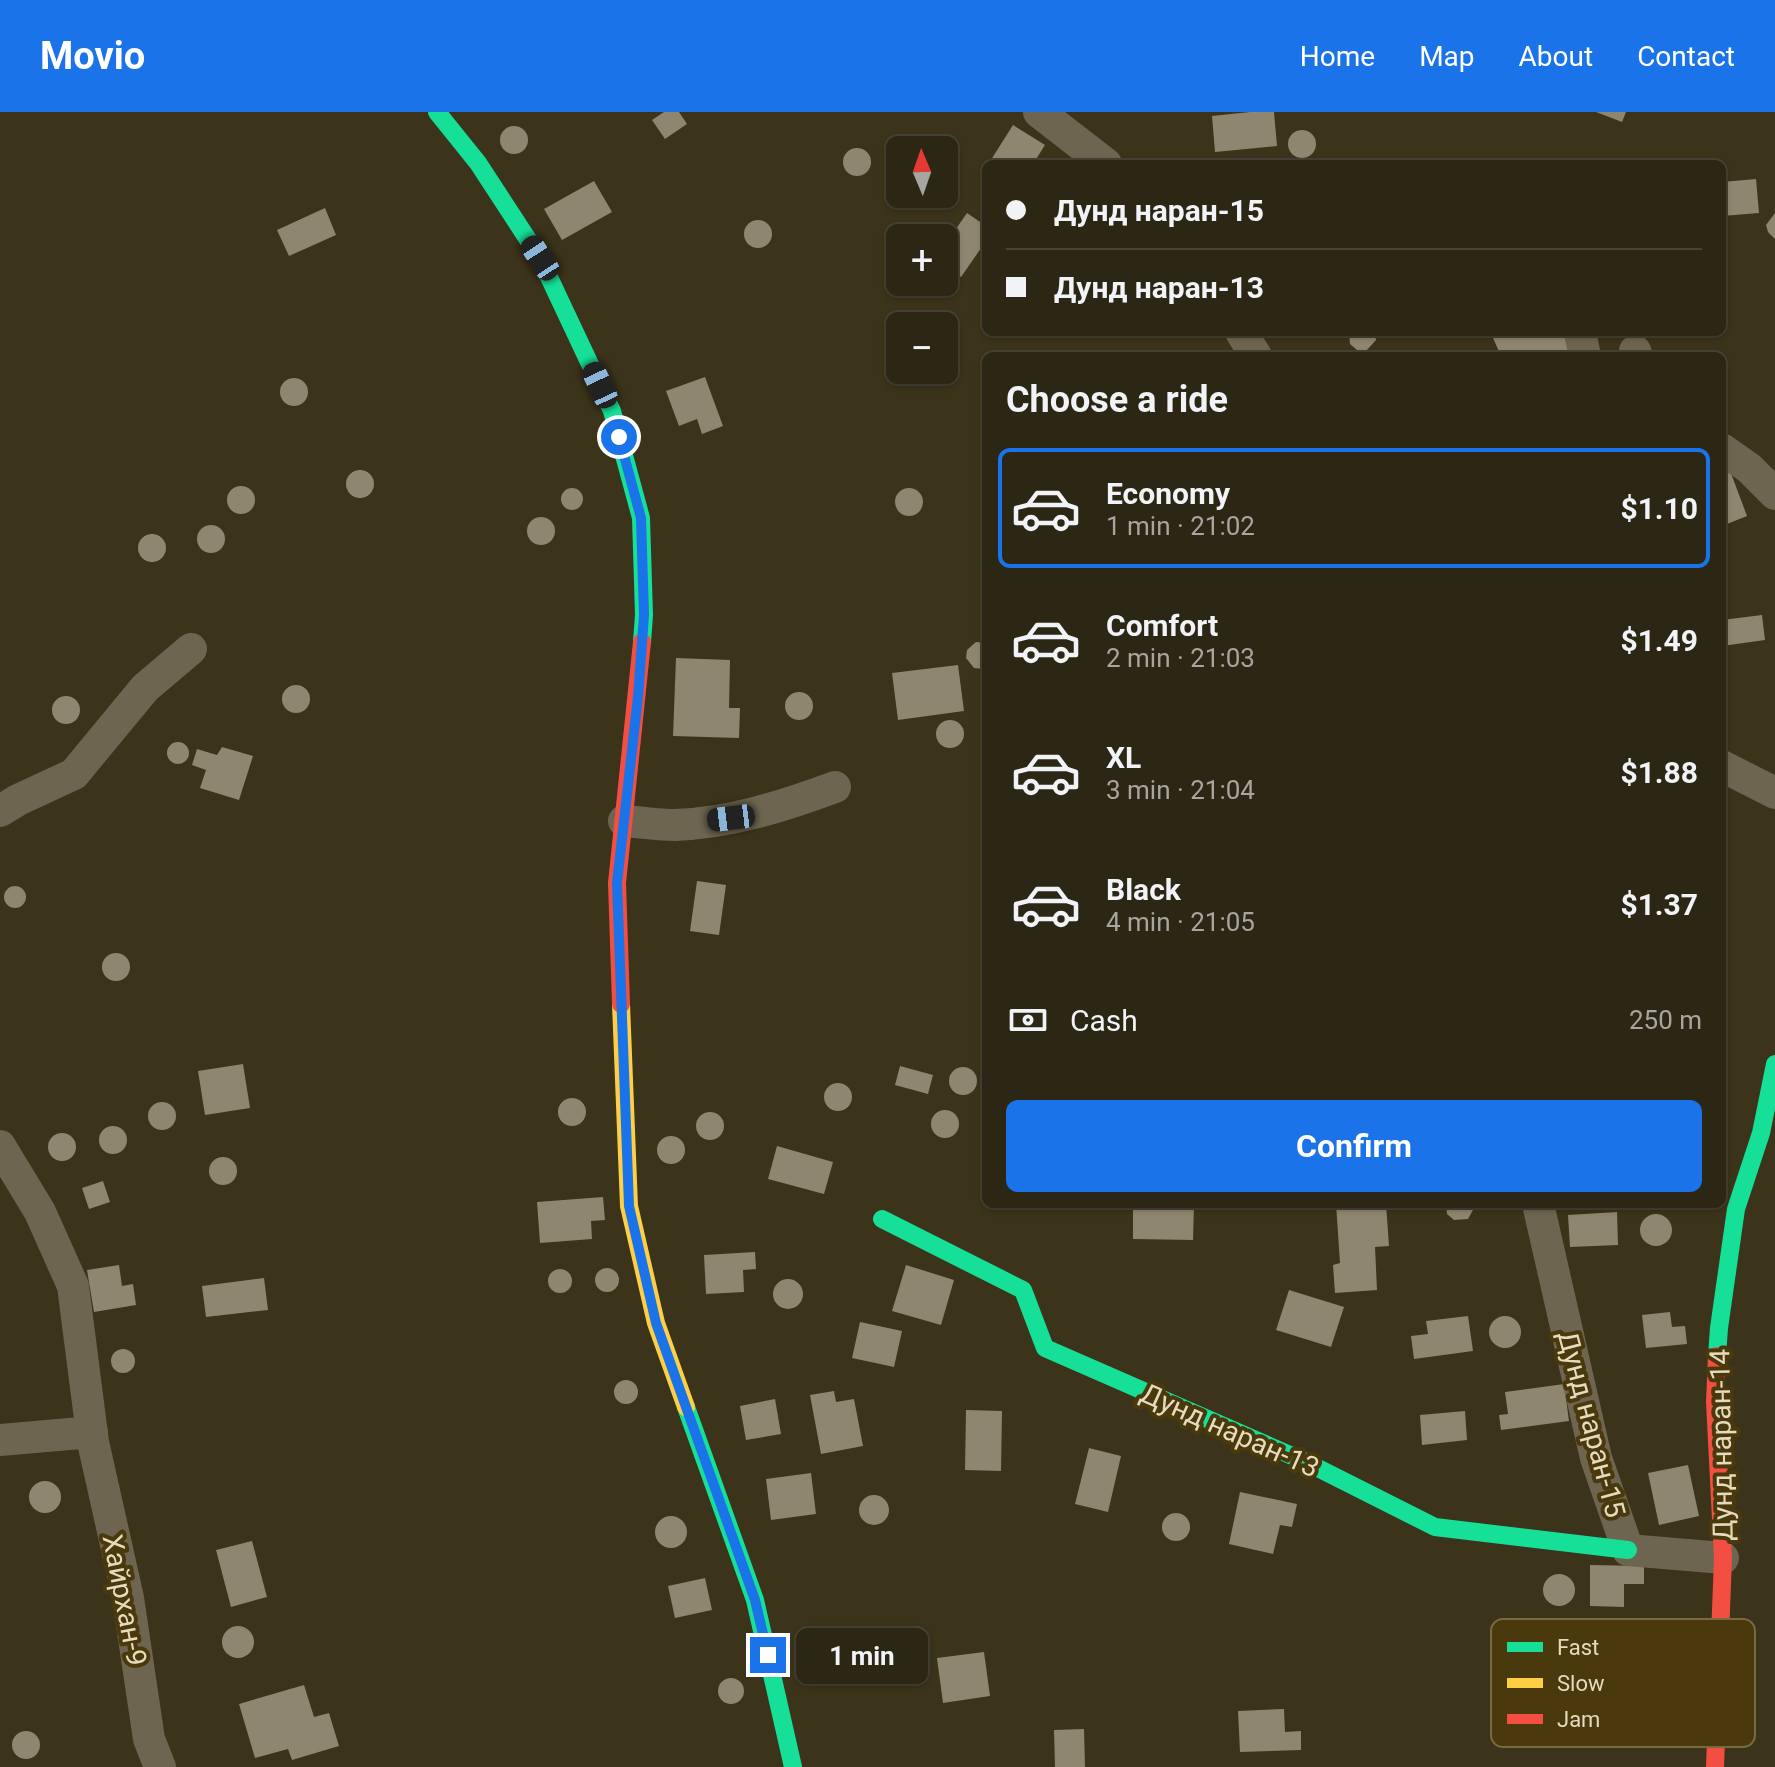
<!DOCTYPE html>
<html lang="en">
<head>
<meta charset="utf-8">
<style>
	:root { --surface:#2c2614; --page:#342e1d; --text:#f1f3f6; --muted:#a6a5a0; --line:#484334; --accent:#1a73e8 }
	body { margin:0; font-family:Roboto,sans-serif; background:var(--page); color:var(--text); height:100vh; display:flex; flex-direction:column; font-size:30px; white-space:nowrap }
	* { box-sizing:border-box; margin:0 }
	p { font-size:26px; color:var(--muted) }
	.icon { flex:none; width:44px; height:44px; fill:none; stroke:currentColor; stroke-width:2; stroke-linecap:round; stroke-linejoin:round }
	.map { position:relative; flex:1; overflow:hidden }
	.details { position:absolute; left:982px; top:240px; width:744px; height:856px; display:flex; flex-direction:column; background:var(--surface); border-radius:12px; box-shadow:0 2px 6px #0004,0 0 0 2px var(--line) }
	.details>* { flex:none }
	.banner { position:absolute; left:982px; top:48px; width:744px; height:176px; border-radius:12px; box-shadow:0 2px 6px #0004,0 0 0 2px var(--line); display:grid; align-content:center; height:176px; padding:0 24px; background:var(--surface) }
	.needle { width:52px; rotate:358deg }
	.buttons { position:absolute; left:886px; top:24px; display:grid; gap:16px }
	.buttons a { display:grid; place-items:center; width:72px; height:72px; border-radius:12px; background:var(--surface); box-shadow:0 2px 6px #0004,0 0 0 2px var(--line); font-size:40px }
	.end { position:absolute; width:36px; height:36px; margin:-18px; border:10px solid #1a73e8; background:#fff; box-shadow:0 0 0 4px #fff }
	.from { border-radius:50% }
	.bubble { position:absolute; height:56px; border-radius:12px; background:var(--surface); box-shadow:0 2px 6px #0004,0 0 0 2px var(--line); font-size:26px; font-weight:700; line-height:56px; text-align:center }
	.car { position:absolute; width:24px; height:48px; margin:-24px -12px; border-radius:10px; box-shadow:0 0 6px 2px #0007; background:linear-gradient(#222 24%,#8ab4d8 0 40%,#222 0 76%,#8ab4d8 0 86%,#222 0) }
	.banner b { display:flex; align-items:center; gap:28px; height:76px; font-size:30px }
	.banner b+b { border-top:2px solid var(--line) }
	.banner i { width:20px; height:20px; background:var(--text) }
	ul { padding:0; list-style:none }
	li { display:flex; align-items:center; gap:24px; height:120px; margin:0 16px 12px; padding:0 8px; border:4px solid transparent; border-radius:12px }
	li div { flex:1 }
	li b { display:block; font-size:30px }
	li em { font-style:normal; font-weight:700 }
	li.active { border-color:var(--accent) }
	li>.icon { width:72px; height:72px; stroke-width:1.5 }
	h2 { padding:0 24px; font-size:36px; line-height:96px }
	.pay { display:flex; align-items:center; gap:20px; height:88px; padding:0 24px; font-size:30px }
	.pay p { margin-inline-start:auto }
	.cta { display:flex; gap:16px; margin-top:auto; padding:16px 24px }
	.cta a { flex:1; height:92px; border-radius:12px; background:var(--accent); color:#fff; font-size:32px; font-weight:700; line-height:92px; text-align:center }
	header { display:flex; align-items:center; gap:48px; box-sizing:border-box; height:112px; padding:0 40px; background:var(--accent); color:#fff }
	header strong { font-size:38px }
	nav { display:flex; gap:44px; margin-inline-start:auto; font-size:28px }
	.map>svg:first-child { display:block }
	.building { fill:#8e866f }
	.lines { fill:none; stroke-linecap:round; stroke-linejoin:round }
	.street { stroke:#6d6550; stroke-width:32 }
	.fast { stroke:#16e098; stroke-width:18 }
	.slow { stroke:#ffcf43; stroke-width:18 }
	.jam { stroke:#f24e42; stroke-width:18 }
	.route { stroke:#1a73e8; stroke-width:10 }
	.labels { text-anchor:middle; stroke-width:8; stroke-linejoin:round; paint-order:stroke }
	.street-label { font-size:28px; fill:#e6dbbe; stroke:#49390c }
	.key { fill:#49390c; stroke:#786a41; stroke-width:2 }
	.key-label { font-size:22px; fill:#e6dbbe }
</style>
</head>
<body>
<header>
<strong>Movio</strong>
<nav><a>Home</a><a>Map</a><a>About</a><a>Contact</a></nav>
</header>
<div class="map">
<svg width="1775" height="1655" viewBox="0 0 1775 1655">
	<rect width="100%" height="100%" fill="#3b331a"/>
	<path class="building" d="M664,0H679L687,12L665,27L652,8Z
		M1250,0H1274L1277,34L1215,40L1212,4Z
		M1596,0H1626L1622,10Z
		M1013,13L1045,33L1033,52H991L989,51Z
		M500 28a14 14 0 1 1 28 0a14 14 0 1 1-28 0Z
		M1288 32a14 14 0 1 1 28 0a14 14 0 1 1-28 0Z
		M843 50a14 14 0 1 1 28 0a14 14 0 1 1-28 0Z
		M1756,67L1759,101L1722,104V70Z
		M594,69L612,100L562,128L544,97Z
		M325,96L336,123L289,144L277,118Z
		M967,101L986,114V129L961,165L944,154V134Z
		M1775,101V127L1768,120L1766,113Z
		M744 122a14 14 0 1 1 28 0a14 14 0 1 1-28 0Z
		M1349,220H1375L1376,228L1366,239L1357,238L1350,232Z
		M1506,220H1562L1570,238L1555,244H1501L1493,226Z
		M944,222L955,225L960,234L954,247L944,250Z
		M705,265L723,314L702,322L697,307L679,314L666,279Z
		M280 280a14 14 0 1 1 28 0a14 14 0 1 1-28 0Z
		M1729,356L1747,404L1722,414V359Z
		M346 372a14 14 0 1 1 28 0a14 14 0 1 1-28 0Z
		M227 388a14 14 0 1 1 28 0a14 14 0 1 1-28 0Z
		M561 387a11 11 0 1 1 22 0a11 11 0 1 1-22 0Z
		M895 390a14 14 0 1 1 28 0a14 14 0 1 1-28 0Z
		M527 419a14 14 0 1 1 28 0a14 14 0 1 1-28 0Z
		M197 427a14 14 0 1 1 28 0a14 14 0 1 1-28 0Z
		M138 436a14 14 0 1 1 28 0a14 14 0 1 1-28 0Z
		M1762,503L1765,528L1722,534V508Z
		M976,530L986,531V555L984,557L974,556L966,546L967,538Z
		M676,546L730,548L729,596H740L739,626L673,624Z
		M958,553L964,599L898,608L892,561Z
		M282 587a14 14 0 1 1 28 0a14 14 0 1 1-28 0Z
		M785 594a14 14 0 1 1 28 0a14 14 0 1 1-28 0Z
		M52 598a14 14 0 1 1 28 0a14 14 0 1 1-28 0Z
		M936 622a14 14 0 1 1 28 0a14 14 0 1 1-28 0Z
		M167 641a11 11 0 1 1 22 0a11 11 0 1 1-22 0Z
		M222,635L253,644L239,688L200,676L206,658L192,653L197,637L217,643Z
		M697,769L726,773L719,823L690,819Z
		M4 785a11 11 0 1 1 22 0a11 11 0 1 1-22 0Z
		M102 855a14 14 0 1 1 28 0a14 14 0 1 1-28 0Z
		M243,952L250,996L205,1003L198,959Z
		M900,954L933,963L928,982L895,973Z
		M949 969a14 14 0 1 1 28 0a14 14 0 1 1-28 0Z
		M824 985a14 14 0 1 1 28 0a14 14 0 1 1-28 0Z
		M558 1000a14 14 0 1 1 28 0a14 14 0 1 1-28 0Z
		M148 1004a14 14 0 1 1 28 0a14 14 0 1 1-28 0Z
		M931 1012a14 14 0 1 1 28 0a14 14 0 1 1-28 0Z
		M696 1014a14 14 0 1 1 28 0a14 14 0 1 1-28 0Z
		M99 1028a14 14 0 1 1 28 0a14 14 0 1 1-28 0Z
		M48 1035a14 14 0 1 1 28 0a14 14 0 1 1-28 0Z
		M657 1038a14 14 0 1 1 28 0a14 14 0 1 1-28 0Z
		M777,1034L833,1050L824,1082L768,1067Z
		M209 1059a14 14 0 1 1 28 0a14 14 0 1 1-28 0Z
		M103,1069L110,1090L89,1097L82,1076Z
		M603,1085L605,1108L591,1109L592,1127L540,1131L537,1090Z
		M1162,1092H1194L1193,1128L1133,1127V1097L1162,1098Z
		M1336,1092H1386L1389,1134L1375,1135L1377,1178L1335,1181L1333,1153L1340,1151Z
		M1446,1092H1473V1098L1468,1107L1454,1108L1447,1102Z
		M1617,1100L1618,1133L1570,1135L1568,1103Z
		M1640 1118a16 16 0 1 1 32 0a16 16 0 1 1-32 0Z
		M755,1140L756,1157L743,1158L744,1180L706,1182L704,1143Z
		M119,1153L122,1174L133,1172L136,1193L94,1200L87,1158Z
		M906,1153L954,1168L941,1213L892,1199Z
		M595 1168a12 12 0 1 1 24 0a12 12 0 1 1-24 0Z
		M548 1169a12 12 0 1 1 24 0a12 12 0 1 1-24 0Z
		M264,1166L268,1198L206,1205L202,1174Z
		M773 1182a15 15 0 1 1 30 0a15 15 0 1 1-30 0Z
		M1289,1178L1344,1195L1331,1235L1276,1218Z
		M1670,1200L1672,1215L1685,1214L1687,1232L1646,1236L1642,1203Z
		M1489 1220a16 16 0 1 1 32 0a16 16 0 1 1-32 0Z
		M1468,1204L1473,1239L1414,1247L1411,1224L1428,1222L1426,1209Z
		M860,1210L902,1219L894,1255L852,1246Z
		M111 1249a12 12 0 1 1 24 0a12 12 0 1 1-24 0Z
		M614 1280a12 12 0 1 1 24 0a12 12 0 1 1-24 0Z
		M1564,1272L1569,1309L1501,1318L1499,1303L1508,1302L1505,1280Z
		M834,1279L836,1290L854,1287L863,1334L821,1342L810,1283Z
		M775,1287L781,1322L746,1328L740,1294Z
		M966,1298L1002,1299L1001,1359L965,1358Z
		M1465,1299L1467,1328L1422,1333L1420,1303Z
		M1089,1336L1121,1344L1108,1400L1075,1392Z
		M1688,1353L1699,1404L1659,1413L1648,1361Z
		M811,1361L816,1402L771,1408L766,1367Z
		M29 1385a16 16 0 1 1 32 0a16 16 0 1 1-32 0Z
		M1240,1380L1297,1392L1292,1415L1280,1413L1273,1442L1229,1432Z
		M859 1398a15 15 0 1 1 30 0a15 15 0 1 1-30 0Z
		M1162 1415a14 14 0 1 1 28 0a14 14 0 1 1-28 0Z
		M655 1420a16 16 0 1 1 32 0a16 16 0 1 1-32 0Z
		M252,1429L267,1485L231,1495L216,1438Z
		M1590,1453L1644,1454V1472H1624V1495L1590,1494Z
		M1543 1478a16 16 0 1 1 32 0a16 16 0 1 1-32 0Z
		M705,1466L712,1498L675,1506L668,1474Z
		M919,1514L923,1538L883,1544L879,1520Z
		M222 1530a16 16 0 1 1 32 0a16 16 0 1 1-32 0Z
		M984,1540L990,1584L943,1591L937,1546Z
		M718 1579a13 13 0 1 1 26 0a13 13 0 1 1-26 0Z
		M304,1573L314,1605L329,1601L339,1634L292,1648L288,1637L255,1646L239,1592Z
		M1284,1597L1285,1620L1301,1619V1638L1240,1640L1238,1599Z
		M1084,1617L1085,1655H1055L1054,1618Z
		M12 1633a14 14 0 1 1 28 0a14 14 0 1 1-28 0Z"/>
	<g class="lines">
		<path class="street" d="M1039,0L1106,52
			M1241,220L1256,244
			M1580,220L1585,244
			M1635,239L1637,244
			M1722,337L1749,356L1775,382
			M1722,654L1775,681
			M0,699L18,688L74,662L145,576L191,537
			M624,709C641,710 658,713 675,713C730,711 784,694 835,675
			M0,1034L40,1100L73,1174L93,1330L128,1486L149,1627L160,1655
			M1538,1092L1596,1346L1628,1438L1723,1446
			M0,1328L92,1320"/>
		<path class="fast" d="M437,0L478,51L540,146L612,299L641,406L644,503L642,530
			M882,1107L1023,1178L1045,1236L1306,1350L1435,1415L1628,1438
			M1717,1244L1719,1216L1736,1097L1761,1021L1775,952
			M686,1295L755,1488L793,1655"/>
		<path class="slow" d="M621,892L629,1094L656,1211L686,1295"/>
		<path class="jam" d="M621,892L617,771L642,530
			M1715,1655L1723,1446L1715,1290L1717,1244"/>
	</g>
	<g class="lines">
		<path class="route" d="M619,325L641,406L644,503L638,585L617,771L629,1094L656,1211L755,1488L768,1543"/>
	</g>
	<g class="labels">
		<g class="street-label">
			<text transform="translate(1592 1312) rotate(75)" y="10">Дунд наран-15</text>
			<text transform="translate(1230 1318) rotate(24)" y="10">Дунд наран-13</text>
			<text transform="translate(1721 1333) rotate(-91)" y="10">Дунд наран-14</text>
			<text transform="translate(125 1488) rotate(79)" y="10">Хайрхан-9</text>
		</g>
	</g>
	<rect x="1491" y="1507" width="264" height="128" rx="12" class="key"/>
	<rect x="1507" y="1530" width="36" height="10" fill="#16e098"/>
	<rect x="1507" y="1566" width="36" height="10" fill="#ffcf43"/>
	<rect x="1507" y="1602" width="36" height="10" fill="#f24e42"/>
	<g class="key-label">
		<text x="1557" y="1543">Fast</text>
		<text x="1557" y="1579">Slow</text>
		<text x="1557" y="1615">Jam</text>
	</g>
</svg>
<div class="buttons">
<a><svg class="needle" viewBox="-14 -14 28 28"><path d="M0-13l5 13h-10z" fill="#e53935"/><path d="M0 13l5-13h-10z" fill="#a6a5a0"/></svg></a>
<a>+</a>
<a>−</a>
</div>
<i class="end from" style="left:619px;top:325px"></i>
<i class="end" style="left:768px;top:1543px"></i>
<div class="bubble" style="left:796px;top:1516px;width:132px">1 min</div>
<i class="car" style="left:540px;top:146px;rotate:327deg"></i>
<i class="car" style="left:600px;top:273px;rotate:335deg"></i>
<i class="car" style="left:731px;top:706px;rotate:263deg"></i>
<div class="banner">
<b><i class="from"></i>Дунд наран-15</b>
<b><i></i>Дунд наран-13</b>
</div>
<section class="details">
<h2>Choose a ride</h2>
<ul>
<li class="active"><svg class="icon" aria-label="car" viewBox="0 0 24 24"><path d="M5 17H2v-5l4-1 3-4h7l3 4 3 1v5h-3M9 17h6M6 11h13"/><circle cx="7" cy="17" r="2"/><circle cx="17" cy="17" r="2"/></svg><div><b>Economy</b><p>1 min · 21:02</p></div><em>$1.10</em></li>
<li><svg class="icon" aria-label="car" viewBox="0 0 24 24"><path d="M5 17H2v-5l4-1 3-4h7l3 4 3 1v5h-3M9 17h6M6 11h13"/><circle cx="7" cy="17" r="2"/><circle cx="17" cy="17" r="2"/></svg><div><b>Comfort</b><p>2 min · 21:03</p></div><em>$1.49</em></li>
<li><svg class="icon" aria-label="car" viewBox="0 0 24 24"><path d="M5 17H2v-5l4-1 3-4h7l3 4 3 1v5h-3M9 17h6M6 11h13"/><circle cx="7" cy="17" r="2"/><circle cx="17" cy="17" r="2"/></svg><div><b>XL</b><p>3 min · 21:04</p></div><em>$1.88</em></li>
<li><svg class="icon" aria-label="car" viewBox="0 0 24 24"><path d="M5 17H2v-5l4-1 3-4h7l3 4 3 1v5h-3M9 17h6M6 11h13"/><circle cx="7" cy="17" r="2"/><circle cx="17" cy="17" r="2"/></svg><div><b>Black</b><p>4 min · 21:05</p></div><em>$1.37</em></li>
</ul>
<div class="pay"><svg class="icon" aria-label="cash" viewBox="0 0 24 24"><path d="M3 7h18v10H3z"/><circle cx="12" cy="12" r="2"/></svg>Cash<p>250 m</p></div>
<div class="cta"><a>Confirm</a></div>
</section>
</div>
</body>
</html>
